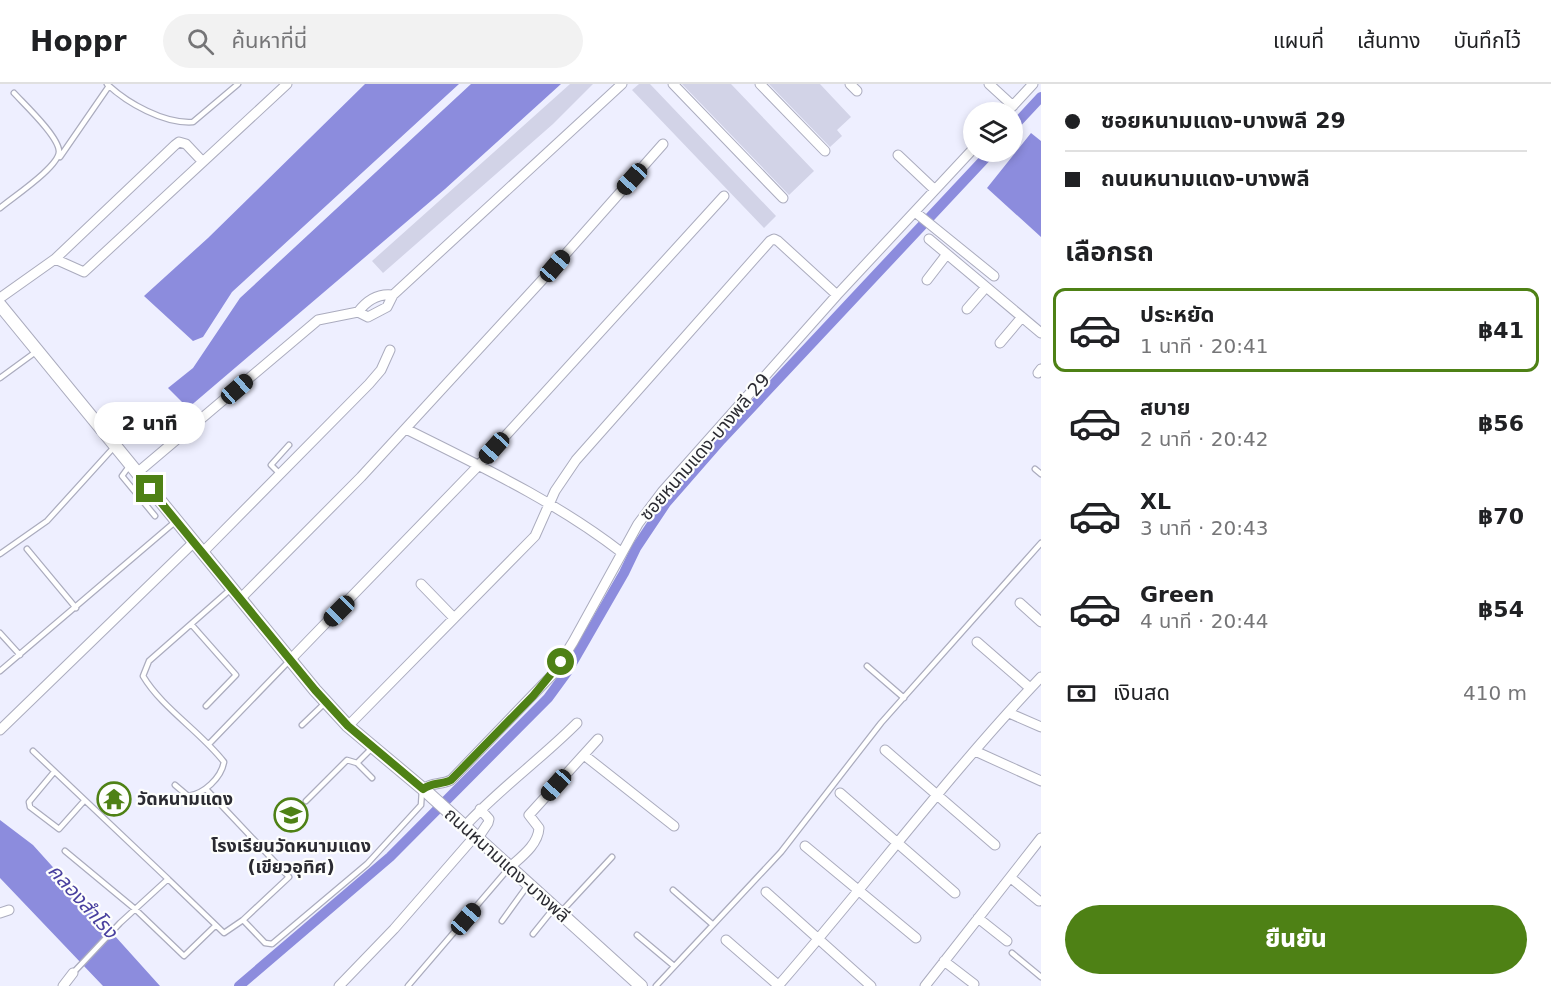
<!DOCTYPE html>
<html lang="th">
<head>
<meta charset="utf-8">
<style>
	:root { --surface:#fff; --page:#f2f2f2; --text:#202124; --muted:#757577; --line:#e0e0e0; --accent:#4e8115 }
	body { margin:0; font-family:"DejaVu Sans","Noto Sans Thai",sans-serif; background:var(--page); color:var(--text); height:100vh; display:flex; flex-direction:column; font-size:22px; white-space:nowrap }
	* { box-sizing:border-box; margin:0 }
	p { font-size:20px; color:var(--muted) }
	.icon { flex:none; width:33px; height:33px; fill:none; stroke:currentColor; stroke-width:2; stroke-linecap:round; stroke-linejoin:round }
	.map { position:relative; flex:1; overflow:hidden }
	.side { display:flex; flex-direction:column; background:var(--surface); width:510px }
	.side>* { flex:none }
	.hud { display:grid; align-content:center; height:132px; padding:0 24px; background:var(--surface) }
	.controls { position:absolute; left:963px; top:18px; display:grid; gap:12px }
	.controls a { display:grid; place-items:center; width:60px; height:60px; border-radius:50%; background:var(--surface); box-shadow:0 3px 9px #0003; font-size:30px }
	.end { position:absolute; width:27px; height:27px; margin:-14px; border:8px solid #4e8115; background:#fff; box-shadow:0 0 0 3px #fff }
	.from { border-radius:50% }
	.bubble { position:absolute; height:42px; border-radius:21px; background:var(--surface); box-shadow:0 3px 9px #0003; font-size:20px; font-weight:800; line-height:42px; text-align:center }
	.car { position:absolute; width:18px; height:36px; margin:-18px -9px; border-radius:8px; box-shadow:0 0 4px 2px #0007; background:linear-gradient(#222 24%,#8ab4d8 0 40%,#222 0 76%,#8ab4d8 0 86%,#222 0) }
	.hud b { display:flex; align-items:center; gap:21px; height:57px; font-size:22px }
	.hud b+b { border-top:2px solid var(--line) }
	.hud i { width:15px; height:15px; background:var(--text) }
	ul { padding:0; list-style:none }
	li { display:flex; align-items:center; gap:18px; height:84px; margin:0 12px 9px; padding:0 12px; border:3px solid transparent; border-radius:12px }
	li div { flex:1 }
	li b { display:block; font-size:22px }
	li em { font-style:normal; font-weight:800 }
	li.on { border-color:var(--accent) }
	li>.icon { width:54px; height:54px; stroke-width:1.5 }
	h2 { padding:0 24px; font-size:27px; line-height:72px }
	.pay { display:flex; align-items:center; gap:15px; height:66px; padding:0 24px; font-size:22px }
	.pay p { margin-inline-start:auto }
	.button { display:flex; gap:12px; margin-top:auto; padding:12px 24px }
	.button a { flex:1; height:69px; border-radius:36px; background:var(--accent); color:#fff; font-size:24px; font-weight:800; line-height:69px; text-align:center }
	header { display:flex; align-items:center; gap:36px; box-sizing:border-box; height:84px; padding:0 30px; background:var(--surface); border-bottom:2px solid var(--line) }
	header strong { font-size:28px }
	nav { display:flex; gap:33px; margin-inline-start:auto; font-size:21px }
	.search { width:420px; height:54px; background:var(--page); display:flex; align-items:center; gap:15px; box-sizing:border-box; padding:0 21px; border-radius:33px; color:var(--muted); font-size:22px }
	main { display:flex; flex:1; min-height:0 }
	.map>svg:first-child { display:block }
	.water { fill:#8c8cdd }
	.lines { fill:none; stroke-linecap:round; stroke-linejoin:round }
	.canal { stroke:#8c8cdd; stroke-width:10 }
	.building { fill:#d2d3e7 }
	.service-casing { stroke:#abacbe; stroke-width:7 }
	.minor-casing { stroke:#abacbe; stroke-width:11 }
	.secondary-casing { stroke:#abacbe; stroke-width:14 }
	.service { stroke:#fff; stroke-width:4.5 }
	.minor { stroke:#fff; stroke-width:9 }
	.secondary { stroke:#fff; stroke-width:12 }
	.route { stroke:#4e8115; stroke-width:8 }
	.labels { text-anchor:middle; stroke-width:4.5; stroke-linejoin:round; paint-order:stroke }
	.street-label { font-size:18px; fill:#2b2b32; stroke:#fdfefd }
	.poi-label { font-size:18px; font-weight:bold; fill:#2b2b32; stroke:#fdfefd; text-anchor:start }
	.water-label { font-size:20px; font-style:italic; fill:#49409f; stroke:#fdfefd }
</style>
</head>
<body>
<header>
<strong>Hoppr</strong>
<div class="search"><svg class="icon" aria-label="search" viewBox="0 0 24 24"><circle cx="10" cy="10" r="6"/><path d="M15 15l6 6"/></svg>ค้นหาที่นี่</div>
<nav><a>แผนที่</a><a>เส้นทาง</a><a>บันทึกไว้</a></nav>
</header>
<main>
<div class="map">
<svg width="1041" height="902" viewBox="0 0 1041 902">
	<rect width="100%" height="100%" fill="#eeefff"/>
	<path class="water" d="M365,0H459L232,208L203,253L193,257L144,212L208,154Z
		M471,0H561L445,105L188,324L168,304L193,284L240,214Z
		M1031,49L1041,57V153L987,104Z
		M0,736L33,761L160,902H103L0,794Z"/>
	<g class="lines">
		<path class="canal" d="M1012,44L1041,13
			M239,902L390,773L548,614L567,588L624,489L636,464L666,419L721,356L991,68"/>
	</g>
	<path class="building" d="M570,0H593L553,40L383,189L372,177Z
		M639,0H650L776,132L764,144L632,6Z
		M682,0H731L814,87L789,111Z
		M769,0H820L851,33L837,46L842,52L830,63Z"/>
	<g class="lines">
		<g class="service-casing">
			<path id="service" d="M107,0C127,19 164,40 193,38L238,0
				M60,73L109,2
				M0,124C13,113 60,82 59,67C58,52 25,21 14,9
				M0,294L37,267
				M130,381L122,392L155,432
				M1035,385L1041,390
				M279,389L271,381L289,361
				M27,465L76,524
				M0,470L47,437L115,362
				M191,540L236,591L206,622
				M0,549L20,571
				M867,582L904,614
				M0,587L176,437
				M302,641L326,618
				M209,660L290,576
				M33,667L168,795
				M357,679L372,694
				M54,688L29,718L30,723L59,745L84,717
				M175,701L188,712C204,710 221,694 224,678C201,648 162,624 143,592L149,577L232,504
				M306,717L347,676L357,679L372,664
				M65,767L135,825L184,872L215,842
				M673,806L712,840
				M561,828L612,773
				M243,836L265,859L272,860L367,780L421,721L422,706
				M502,837L528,801
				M533,850L554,824
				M637,851L674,882
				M1012,869L1041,893
				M73,889L120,839L168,795L224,849L243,836L289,793L206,705
				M408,902L509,784
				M656,902L781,768L881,639L1041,459"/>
		</g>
		<g class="minor-casing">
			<path id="minor" d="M673,0L783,114
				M760,0L825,67
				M850,0L857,7
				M989,0L1013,22
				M1007,28L1033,0
				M898,71L935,106
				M915,128L994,192
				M929,155L1041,249
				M55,175L175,61L179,58L186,60L202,77
				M927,196L947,170
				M0,214L55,175L84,188L287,0
				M967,225L986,203
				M358,228C367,216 378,209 393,211
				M1000,259L1022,233
				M1038,289L1041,285
				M406,345C480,382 555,417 621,468
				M137,389L318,236L358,228L368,233L387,223L393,211L622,0
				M202,469L369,300L381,286L390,266
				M421,500L454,534
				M240,515L361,393L555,182L663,60
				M1020,519L1041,538
				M977,558L1030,604
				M290,576L479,381L724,112
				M1009,629L1041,643
				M348,642L535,452L555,407L576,376L770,157L774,155L778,157L837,211
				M0,646L194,458
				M885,666L995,761
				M975,667L1041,697
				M584,671L674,742
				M423,705C432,698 441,701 451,696L553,590L573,558L638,440L662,408L837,211L974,64
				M840,709L955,809
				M464,743C499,705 540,676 577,639
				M478,754L488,739L489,735L480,725
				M805,762L916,854
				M509,784C521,773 538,761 539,744L529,731L598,655
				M1011,794L1039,817
				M766,808L871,902
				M0,829L9,826
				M978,834L1007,857
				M726,856L779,902
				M944,877L974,900
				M63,902L73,889
				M339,902L394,845L475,752
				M778,902C867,800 948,691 1041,593
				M925,902L1041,754"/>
		</g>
		<g class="secondary-casing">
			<path id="secondary" d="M0,221L315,606L348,642L429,710L641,902"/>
		</g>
		<use href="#service" class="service"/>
		<use href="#minor" class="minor"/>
		<use href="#secondary" class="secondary"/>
	</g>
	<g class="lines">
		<path class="route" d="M150,405L315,606L348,642L423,705C432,698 441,701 451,696L533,612L561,578"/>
	</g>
	<defs>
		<g id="temple-ring" transform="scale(1.725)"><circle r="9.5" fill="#fdfefd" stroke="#4e8115" stroke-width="1.5"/><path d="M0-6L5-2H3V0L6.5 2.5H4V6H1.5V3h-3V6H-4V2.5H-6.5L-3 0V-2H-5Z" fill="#4e8115"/></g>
		<g id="school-ring" transform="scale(1.725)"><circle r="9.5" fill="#fdfefd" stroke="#4e8115" stroke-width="1.5"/><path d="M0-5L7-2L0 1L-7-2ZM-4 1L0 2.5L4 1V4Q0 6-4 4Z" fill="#4e8115"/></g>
	</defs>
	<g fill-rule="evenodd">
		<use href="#temple-ring" x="114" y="715"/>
		<use href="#school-ring" x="291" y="731"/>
	</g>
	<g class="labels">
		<g class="street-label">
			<text transform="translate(705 363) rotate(-49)" y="6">ซอยหนามแดง-บางพลี 29</text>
			<text transform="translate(507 781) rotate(42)" y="6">ถนนหนามแดง-บางพลี</text>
		</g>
		<g class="poi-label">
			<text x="137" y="721">วัดหนามแดง</text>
			<text x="291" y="768" text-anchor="middle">โรงเรียนวัดหนามแดง<tspan x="291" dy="21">(เขียวอุทิศ)</tspan></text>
		</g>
		<g class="water-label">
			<text transform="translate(83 817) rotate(48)" y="7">คลองสำโรง</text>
		</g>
	</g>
</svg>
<div class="controls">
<a><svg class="icon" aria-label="layers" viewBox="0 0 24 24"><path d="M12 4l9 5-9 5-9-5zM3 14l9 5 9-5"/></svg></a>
</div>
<i class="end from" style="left:561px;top:578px"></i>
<i class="end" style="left:150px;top:405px"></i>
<div class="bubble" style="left:94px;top:318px;width:111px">2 นาที</div>
<i class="car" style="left:632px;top:95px;rotate:222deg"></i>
<i class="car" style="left:555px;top:182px;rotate:41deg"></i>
<i class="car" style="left:237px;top:305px;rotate:49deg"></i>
<i class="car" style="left:494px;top:364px;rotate:222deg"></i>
<i class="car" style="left:339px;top:527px;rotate:225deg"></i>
<i class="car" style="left:556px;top:701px;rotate:222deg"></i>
<i class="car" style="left:466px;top:835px;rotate:41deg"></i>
</div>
<section class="side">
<div class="hud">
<b><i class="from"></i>ซอยหนามแดง-บางพลี 29</b>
<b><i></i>ถนนหนามแดง-บางพลี</b>
</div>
<h2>เลือกรถ</h2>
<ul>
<li class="on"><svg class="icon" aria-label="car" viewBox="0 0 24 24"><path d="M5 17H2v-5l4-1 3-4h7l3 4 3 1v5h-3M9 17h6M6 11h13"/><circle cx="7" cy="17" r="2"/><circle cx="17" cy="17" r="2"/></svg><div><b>ประหยัด</b><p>1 นาที · 20:41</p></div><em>฿41</em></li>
<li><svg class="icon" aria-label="car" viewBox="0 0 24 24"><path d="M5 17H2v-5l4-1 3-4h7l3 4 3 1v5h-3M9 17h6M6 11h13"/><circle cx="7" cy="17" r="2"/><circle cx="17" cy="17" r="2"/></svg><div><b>สบาย</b><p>2 นาที · 20:42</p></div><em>฿56</em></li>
<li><svg class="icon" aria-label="car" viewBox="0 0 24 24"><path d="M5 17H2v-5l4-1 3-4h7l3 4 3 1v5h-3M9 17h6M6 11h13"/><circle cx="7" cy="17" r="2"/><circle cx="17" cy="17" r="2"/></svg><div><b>XL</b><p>3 นาที · 20:43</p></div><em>฿70</em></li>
<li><svg class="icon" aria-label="car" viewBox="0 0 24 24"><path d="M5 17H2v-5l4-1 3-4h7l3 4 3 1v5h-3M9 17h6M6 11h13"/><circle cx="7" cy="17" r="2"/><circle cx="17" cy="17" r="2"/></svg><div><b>Green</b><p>4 นาที · 20:44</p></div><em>฿54</em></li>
</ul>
<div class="pay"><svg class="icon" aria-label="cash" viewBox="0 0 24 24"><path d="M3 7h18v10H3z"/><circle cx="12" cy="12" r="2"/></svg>เงินสด<p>410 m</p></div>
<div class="button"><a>ยืนยัน</a></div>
</section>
</main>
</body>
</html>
